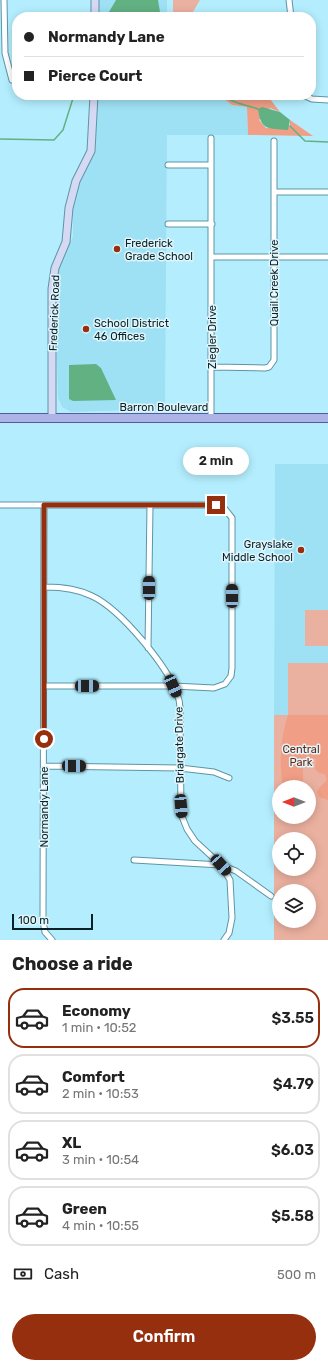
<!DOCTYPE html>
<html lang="en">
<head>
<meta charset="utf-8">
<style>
	:root { --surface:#fff; --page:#f6f6f6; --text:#222; --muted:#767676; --line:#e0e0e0; --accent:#962f0d }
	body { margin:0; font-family:Rubik,sans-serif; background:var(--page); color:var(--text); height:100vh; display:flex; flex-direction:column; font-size:15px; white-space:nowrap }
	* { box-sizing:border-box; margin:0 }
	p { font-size:13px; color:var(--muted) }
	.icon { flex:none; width:22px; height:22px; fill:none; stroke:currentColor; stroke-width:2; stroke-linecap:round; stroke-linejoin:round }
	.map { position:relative; height:940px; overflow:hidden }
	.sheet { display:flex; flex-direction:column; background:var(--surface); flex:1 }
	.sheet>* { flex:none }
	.top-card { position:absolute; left:12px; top:12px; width:304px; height:88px; border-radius:16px; box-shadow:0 2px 10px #0003; display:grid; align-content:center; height:88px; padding:0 12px; background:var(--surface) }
	.needle { width:26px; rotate:270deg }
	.fabs { position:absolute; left:272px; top:780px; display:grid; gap:8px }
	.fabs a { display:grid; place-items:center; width:44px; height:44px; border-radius:50%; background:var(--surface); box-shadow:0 2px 10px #0003; font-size:20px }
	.scale { position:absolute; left:12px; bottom:10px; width:81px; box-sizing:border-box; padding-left:4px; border:2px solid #092127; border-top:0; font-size:11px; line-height:14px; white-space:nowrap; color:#092127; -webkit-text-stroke:3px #dff5fb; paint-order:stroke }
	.end { position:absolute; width:18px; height:18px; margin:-9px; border:5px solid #962f0d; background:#fff; box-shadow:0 0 0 2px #fff }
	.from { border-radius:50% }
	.bubble { position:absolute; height:28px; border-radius:14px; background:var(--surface); box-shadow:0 2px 10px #0003; font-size:13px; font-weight:600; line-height:28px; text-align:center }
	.car { position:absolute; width:12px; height:24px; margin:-12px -6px; border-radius:5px; box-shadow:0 0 3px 1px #0007; background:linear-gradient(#222 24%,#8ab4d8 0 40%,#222 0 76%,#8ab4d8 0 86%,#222 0) }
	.top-card b { display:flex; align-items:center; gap:14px; height:38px; font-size:15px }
	.top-card b+b { border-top:1px solid var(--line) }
	.top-card i { width:10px; height:10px; background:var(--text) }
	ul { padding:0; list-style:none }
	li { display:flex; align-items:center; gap:12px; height:60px; margin:0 8px 6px; padding:0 4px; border:2px solid var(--line); border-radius:16px }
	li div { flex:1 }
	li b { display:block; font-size:15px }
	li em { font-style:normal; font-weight:600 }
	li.on { border-color:var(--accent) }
	li>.icon { width:36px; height:36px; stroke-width:1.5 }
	h2 { padding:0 12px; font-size:18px; line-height:48px }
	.pay { display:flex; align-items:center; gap:10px; height:44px; padding:0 12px; font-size:15px }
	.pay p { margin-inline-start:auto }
	.button { display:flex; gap:8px; margin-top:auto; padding:8px 12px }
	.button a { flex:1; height:46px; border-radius:24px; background:var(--accent); color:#fff; font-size:16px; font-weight:600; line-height:46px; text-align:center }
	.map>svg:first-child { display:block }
	.built { fill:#9fe1f4 }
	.green { fill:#ebb1a0; fill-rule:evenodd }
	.forest { fill:#f09e86 }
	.water { fill:#62b183 }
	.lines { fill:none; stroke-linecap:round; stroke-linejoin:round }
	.stream { stroke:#62b183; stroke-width:1.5 }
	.street-casing { stroke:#5d95a4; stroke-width:7 }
	.secondary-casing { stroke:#5d95a4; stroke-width:9 }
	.primary-casing { stroke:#505f99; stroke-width:10 }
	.street { stroke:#fff; stroke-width:5 }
	.secondary { stroke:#d6d9f3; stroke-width:7 }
	.primary { stroke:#adb3e6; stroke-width:8 }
	.route { stroke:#962f0d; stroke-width:5 }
	.poi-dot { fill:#962f0d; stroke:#dff5fb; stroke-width:1.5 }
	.labels { text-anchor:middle; stroke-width:3; stroke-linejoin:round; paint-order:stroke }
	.poi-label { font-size:11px; fill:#092127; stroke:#dff5fb; text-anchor:start }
	.street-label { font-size:11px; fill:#092127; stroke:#dff5fb }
	.park-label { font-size:11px; fill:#6d250f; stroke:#dff5fb }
</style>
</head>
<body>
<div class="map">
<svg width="328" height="940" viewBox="0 0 328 940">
	<rect width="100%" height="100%" fill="#b4eefe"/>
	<path class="built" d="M98,0H167V17H98Z
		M97,95H219L232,105L247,107L248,135H167L165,409L71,412L62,407L58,398L55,286L58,270L73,236V208L78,187L96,146Z
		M275,464H328V715H274Z"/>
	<path class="green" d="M173,0H200L190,17H173Z
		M305,610H328V646H305Z
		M288,663H328V940H274V715H288ZM279,787H309V817H279ZM279,839H309V869H279ZM279,891H309V921H279Z"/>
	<path class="forest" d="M219,95H267L280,112L270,108L259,120L266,128L290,126V120L313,136L248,135L247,107L232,105Z
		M288,715H328V800L319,797L317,792L319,788L327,780L325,774L319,773L315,769L316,759C296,757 306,776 302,787H283C279,763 280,739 288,715Z"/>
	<path class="water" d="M116,0H158L160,12L159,17H106Z
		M262,107L280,112L290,120L288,130C268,128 261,131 258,109Z
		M96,364L101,368L116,400L73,401L69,399V365Z"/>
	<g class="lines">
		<path class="stream" d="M223,95C233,104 245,104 258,109
			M290,126L305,141L328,142
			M0,139L54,140L63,130L74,95"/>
		<g class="street-casing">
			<path id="street" d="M4,0L5,53L12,80
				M289,0L291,17
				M303,95L312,99L328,100
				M168,165H211
				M274,192H328
				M168,224H212
				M212,257H328
				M212,367L265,368L269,367L274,360V141
				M211,418V138
				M0,505H216L225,509L232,518V668L231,676L225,684L214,688L173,686H44
				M44,505L43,921L45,932L52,940
				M45,587C61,587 78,589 92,596C120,609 169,667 178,697C180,701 180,707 180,712L181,814L187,829L195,841L221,865L230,880L232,918L229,933L224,940
				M148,648L150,505
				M44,766L180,768L214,772L229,778
				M134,860L221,865L236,871L271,896"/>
		</g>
		<g class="secondary-casing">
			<path id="secondary" d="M95,0V17
				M52,418V289L55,268L66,242L69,208L76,181L91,151L94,95"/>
		</g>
		<g class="primary-casing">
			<path id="primary" d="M0,418H328"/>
		</g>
		<use href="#street" class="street"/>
		<use href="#secondary" class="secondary"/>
		<use href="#primary" class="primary"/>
	</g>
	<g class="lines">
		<path class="route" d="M44,739V505H216"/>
	</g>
	<g class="poi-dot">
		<circle cx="117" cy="249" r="4"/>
		<circle cx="86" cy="329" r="4"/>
		<circle cx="301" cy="550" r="4"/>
	</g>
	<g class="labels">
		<g class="poi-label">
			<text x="125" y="247">Frederick<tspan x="125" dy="13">Grade School</tspan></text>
			<text x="94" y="327">School District<tspan x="94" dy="13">46 Offices</tspan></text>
			<text x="293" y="548" text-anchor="end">Grayslake<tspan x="293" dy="13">Middle School</tspan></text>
		</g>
		<g class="street-label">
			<text transform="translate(274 283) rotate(-90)" y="4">Quail Creek Drive</text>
			<text transform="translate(54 313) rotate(-88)" y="4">Frederick Road</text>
			<text transform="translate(212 337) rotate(-90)" y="4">Ziegler Drive</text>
			<text x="164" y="411">Barron Boulevard</text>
			<text transform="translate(179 745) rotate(-91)" y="4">Briargate Drive</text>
			<text transform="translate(44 807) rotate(-90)" y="4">Normandy Lane</text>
		</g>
		<g class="park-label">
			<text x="301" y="753">Central<tspan x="301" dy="13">Park</tspan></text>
		</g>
	</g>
</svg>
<div class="fabs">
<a><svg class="needle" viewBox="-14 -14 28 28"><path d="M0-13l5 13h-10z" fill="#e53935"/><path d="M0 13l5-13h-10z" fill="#767676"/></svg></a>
<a><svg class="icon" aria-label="locate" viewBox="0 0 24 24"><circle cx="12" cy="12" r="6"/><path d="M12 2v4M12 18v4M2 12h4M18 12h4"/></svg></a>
<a><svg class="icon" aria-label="layers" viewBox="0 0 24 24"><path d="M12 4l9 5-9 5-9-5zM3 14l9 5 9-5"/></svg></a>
</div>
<div class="scale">100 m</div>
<i class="end from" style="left:44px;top:739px"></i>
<i class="end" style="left:216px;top:505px"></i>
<div class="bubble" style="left:183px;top:447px;width:66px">2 min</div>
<i class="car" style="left:149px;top:588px;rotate:0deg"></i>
<i class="car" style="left:232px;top:596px;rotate:0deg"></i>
<i class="car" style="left:87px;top:686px;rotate:90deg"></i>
<i class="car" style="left:173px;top:686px;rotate:156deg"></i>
<i class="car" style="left:74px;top:766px;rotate:91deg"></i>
<i class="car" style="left:181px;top:806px;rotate:175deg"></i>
<i class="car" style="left:221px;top:865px;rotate:138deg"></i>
<div class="top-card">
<b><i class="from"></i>Normandy Lane</b>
<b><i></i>Pierce Court</b>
</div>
</div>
<section class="sheet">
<h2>Choose a ride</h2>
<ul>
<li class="on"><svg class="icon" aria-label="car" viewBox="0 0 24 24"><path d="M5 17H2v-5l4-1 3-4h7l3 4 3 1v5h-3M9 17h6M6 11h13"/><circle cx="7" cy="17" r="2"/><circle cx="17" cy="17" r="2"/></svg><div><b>Economy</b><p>1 min · 10:52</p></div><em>$3.55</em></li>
<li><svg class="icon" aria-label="car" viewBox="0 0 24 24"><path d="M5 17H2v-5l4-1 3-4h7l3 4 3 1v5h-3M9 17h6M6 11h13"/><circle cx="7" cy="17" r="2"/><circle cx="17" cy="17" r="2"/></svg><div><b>Comfort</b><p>2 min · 10:53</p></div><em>$4.79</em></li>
<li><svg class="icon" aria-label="car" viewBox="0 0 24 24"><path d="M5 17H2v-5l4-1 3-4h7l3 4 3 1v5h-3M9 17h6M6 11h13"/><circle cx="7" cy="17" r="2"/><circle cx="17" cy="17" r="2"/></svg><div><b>XL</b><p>3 min · 10:54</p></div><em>$6.03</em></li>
<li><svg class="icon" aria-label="car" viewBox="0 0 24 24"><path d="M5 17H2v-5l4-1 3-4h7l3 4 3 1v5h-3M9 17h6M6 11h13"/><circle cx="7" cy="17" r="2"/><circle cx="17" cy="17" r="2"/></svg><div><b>Green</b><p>4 min · 10:55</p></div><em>$5.58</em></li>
</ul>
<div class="pay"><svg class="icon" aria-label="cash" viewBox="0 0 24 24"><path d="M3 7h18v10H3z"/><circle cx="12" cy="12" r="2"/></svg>Cash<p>500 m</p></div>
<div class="button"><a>Confirm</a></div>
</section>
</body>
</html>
